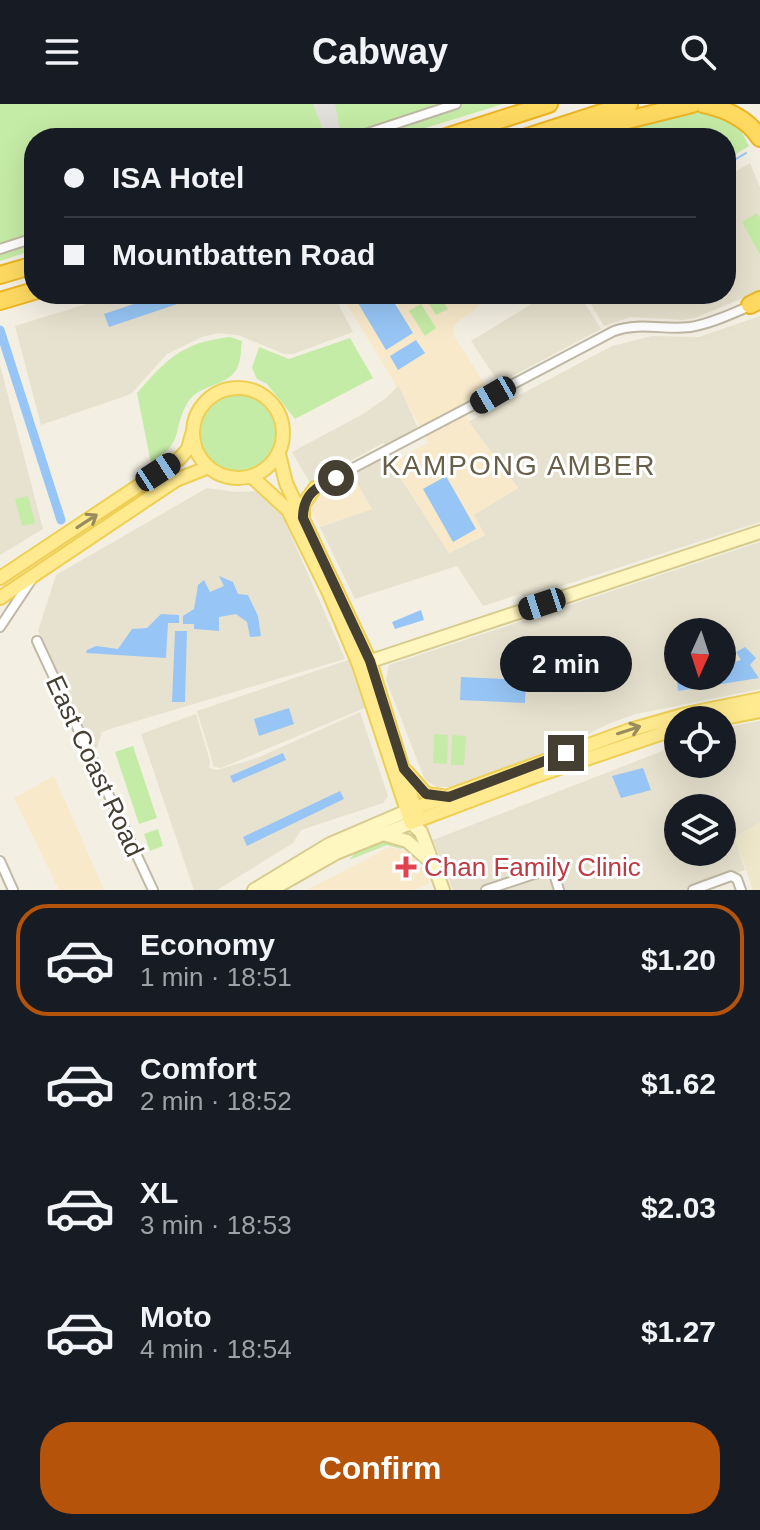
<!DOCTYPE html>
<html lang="en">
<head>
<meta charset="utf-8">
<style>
	:root { --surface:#171b24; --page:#242831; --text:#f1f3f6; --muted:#9ea1a6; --line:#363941; --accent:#b45309 }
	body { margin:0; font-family:Arial,sans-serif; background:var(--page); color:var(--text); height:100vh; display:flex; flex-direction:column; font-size:30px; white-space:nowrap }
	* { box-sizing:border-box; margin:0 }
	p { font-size:26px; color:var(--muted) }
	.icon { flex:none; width:44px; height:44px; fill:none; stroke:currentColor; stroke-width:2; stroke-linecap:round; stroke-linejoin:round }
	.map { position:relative; height:786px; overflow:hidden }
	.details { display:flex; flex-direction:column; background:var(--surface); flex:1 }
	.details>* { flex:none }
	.hud { position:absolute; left:24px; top:24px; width:712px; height:176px; border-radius:32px; box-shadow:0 8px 32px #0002; display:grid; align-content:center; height:176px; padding:0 40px; background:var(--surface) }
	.needle { width:52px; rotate:183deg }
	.fabs { position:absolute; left:664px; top:514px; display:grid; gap:16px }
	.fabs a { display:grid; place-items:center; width:72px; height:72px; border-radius:50%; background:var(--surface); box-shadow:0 8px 32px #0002; font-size:40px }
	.end { position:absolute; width:36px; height:36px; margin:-18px; border:10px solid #453f32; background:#fff; box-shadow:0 0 0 4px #fff }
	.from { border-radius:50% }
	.bubble { position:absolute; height:56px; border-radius:28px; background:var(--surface); box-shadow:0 8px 32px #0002; font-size:26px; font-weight:700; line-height:56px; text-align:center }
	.car { position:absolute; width:24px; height:48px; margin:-24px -12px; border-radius:10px; box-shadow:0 0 6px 2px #0007; background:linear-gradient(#222 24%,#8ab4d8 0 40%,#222 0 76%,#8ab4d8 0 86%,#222 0) }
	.hud b { display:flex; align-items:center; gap:28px; height:76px; font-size:30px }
	.hud b+b { border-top:2px solid var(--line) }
	.hud i { width:20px; height:20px; background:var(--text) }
	ul { padding:14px 0 0; list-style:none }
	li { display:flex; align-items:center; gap:24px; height:112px; margin:0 16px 12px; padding:0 24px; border:4px solid transparent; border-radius:32px }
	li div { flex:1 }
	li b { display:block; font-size:30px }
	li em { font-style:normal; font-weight:700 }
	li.on { border-color:var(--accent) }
	li>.icon { width:72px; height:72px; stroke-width:1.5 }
	.action { display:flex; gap:16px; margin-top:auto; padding:16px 40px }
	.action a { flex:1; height:92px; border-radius:32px; background:var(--accent); color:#fff; font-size:32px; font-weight:700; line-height:92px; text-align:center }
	header { display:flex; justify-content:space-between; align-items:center; height:104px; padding:0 40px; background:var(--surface); font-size:36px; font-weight:700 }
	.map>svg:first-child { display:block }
	.residential { fill:#e7e2cf; fill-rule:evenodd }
	.commercial { fill:#f8e9ca }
	.education { fill:#eee7ca }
	.green { fill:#c5eca6 }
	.parking { fill:#e2e0db }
	.water { fill:#97c6f6 }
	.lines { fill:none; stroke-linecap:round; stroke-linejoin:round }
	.stream { stroke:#97c6f6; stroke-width:2 }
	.canal { stroke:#97c6f6; stroke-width:9 }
	.street-casing { stroke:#bfb8a4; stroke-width:12 }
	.secondary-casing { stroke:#d7cb8d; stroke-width:16 }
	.primary-casing { stroke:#eecf54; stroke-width:16 }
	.highway-casing { stroke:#ebb523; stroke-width:20 }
	.street { stroke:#fff; stroke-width:8 }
	.secondary { stroke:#fff6c0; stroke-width:12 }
	.primary { stroke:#ffea8f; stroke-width:12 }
	.highway { stroke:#ffda61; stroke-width:16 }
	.oneway { stroke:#998c5c }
	.route { stroke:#453f32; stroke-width:10 }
	.health-dot { fill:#e0444e; stroke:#fff; stroke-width:3 }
	.labels { text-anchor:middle; stroke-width:6; stroke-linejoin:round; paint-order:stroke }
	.street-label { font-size:26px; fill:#453f32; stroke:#fff }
	.health-label { font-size:26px; fill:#be3a42; stroke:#fff; text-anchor:start }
	.neighbourhood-label { font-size:28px; letter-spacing:2px; fill:#685f48; stroke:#fff }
</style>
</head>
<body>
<header><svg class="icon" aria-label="menu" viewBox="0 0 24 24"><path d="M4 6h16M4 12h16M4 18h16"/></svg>Cabway<svg class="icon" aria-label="search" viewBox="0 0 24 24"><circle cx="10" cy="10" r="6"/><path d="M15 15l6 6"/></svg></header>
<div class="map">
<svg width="760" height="786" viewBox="0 0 760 786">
	<rect width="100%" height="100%" fill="#f3efe2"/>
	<path class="residential" d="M750,59L760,83V187L695,214L683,216L631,213L604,222L585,190H726V73Z
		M119,190H333L353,228L293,250H284L238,231L218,229L202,233L167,250L131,290L41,321L15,222Z
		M535,190H579L601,225L505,276L495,273L471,237L538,196Z
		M760,212V418L524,494L520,490L483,502L457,462L355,495L320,423L372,405L352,371L382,355L389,356L449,449L485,431L473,411L518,384L468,318L612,242L652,232L699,233Z
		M0,261L43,425L0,451Z
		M399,281L418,324L386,342L383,339L310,379L292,348L363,310L386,294Z
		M207,384L236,388L258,387L272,397L283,413L345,555L113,624L102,628L97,644L87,641L38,527L56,471Z
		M760,438V585L636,610L608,620L564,642L450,683H437L425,676L386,576L389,561ZM678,528H722V572H678Z
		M351,555L367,603L221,664L214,663L197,607Z
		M360,608L388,692L383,699L301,726L293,739L217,786H194L141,630L196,610L210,657L209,664L217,666L257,654Z
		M760,617V718L735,734L745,766L688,786H453L433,736L678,641V660H722V624ZM678,704H722V748H678Z"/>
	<path class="commercial" d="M341,190H473L480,202L457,218L453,224V230L487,284L462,300L469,318L518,384L474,411L485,431L449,449L391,359L428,339L399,282L397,283Z
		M352,371L372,405L320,423L311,406L312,396Z
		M54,672L104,786H59L14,694Z
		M389,743L410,748L431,779L414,786H307Z"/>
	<path class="education" d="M760,718V786H753L735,734Z"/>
	<path class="green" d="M0,0H503L393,34H34V146L0,157Z
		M696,5L737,19L749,42L726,56V34H580Z
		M757,109L760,114V151L742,118Z
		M427,190H439L448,205L436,211L424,192Z
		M421,200L436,224L425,232L409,207Z
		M230,233L242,237C241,245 241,255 238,262C230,283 200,279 188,298C171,326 186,338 151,359L137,289C168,254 181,239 230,233Z
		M350,234L373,274L295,315L267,280L257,275L252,264L259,243L289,255Z
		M200 329a38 38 0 1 1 76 0a38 38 0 1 1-76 0Z
		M28,392L35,419L22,422L15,395Z
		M434,630L448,631L447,660L433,659Z
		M452,631L466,632L464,661H451Z
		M133,642L157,714L139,720L115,648Z
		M158,725L163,742L150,747L144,730Z
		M389,735L403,741L401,745L387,741L349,756L356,748Z"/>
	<path class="parking" d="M313,0H335L340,26L325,32Z"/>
	<path class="water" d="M164,190H207L109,223L104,210Z
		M362,190H389L413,229L386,246L355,194Z
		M416,236L425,249L398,266L390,252Z
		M446,372L476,425L453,438L423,385Z
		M219,472L233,478L238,490L248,491L258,512L261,532L250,533L247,518L236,510L219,513V527L194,525V520H183V512L194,505L198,481L204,476L210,488L224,482Z
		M421,506L424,516L395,525L392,518Z
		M161,510L179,511V519H168L166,554L86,549L87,546L96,542L118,545L132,525L147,524Z
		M175,527H187L185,598H172Z
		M745,543L756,554L750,561L759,574L678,587L675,561L678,563V572H722V555L725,561L741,556L736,548Z
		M461,573L526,576L525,599L460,596Z
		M289,604L294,620L259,632L254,615Z
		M283,649L286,656L233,679L230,672Z
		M643,664L651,686L621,694L612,672Z
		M340,687L344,695L247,742L243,733Z"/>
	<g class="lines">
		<path class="stream" d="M726,61L746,49"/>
		<path class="canal" d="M0,226L61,416"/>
		<g class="street-casing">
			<path id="street" d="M353,34L456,0
				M0,145L34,134
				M315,384L614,227C640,218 663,226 690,223C710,220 731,210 750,202
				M0,523L32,475
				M37,537L153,786
				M0,757L13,786
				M486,786L546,766L554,770L559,786
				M693,786L731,772L737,775L741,786"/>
		</g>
		<g class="secondary-casing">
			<path id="secondary" d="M362,560L760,428
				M383,730L407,737L431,758
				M254,786L330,740L407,707
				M271,786L336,749L411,719L421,728L443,786"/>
		</g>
		<g class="primary-casing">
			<path id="primary" d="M193 329a45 45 0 1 1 90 0a45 45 0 1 1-90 0Z
				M279,350L286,379L370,557L417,711
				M251,372L288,406L329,489L359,561L411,719L536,672L678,624
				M303,412V401L315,384
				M0,474L179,355L188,345L192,330
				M0,494L176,376L209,363
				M714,616L760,607
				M407,668L426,690L442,692
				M410,706L630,626L686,610L760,595"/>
		</g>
		<g class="highway-casing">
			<path id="highway" d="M703,0C726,5 747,14 760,34
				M443,34L549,0
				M524,34L629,0
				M555,34L692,0
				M0,171L34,161
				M0,197L34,187
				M750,201L760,196"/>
		</g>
		<use href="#street" class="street"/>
		<use href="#secondary" class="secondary"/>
		<use href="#primary" class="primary"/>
		<use href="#highway" class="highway"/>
	</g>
	<defs><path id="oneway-shaft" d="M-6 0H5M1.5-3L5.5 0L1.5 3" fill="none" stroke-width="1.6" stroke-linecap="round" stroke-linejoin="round" transform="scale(2)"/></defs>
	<g class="oneway">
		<use href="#oneway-shaft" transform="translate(87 417) rotate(-33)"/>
		<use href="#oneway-shaft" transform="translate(629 626) rotate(-18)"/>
	</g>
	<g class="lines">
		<path class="route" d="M336,374C316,383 303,390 303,414L370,557L404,665L426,690L449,693L566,649"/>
	</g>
	<path class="health-dot" d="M402 751h8v8h8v8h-8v8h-8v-8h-8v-8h8z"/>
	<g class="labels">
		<g class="street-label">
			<text transform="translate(95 662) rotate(65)" y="9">East Coast Road</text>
		</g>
		<g class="health-label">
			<text x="424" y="772">Chan Family Clinic</text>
		</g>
		<g class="neighbourhood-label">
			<text x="519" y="371">KAMPONG AMBER</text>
		</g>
	</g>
</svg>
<div class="fabs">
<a><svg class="needle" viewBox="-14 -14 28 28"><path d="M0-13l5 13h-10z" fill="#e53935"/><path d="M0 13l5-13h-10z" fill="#9ea1a6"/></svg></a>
<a><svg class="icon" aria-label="locate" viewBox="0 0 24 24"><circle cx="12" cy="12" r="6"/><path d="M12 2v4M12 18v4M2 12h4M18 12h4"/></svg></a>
<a><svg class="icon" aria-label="layers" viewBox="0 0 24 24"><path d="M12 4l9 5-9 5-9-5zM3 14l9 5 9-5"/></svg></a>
</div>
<i class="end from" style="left:336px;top:374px"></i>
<i class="end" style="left:566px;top:649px"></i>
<div class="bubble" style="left:500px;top:532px;width:132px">2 min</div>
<i class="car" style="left:493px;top:291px;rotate:240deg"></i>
<i class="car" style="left:158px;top:368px;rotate:57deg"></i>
<i class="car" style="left:542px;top:500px;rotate:252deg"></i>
<div class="hud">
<b><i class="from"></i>ISA Hotel</b>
<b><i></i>Mountbatten Road</b>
</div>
</div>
<section class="details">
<ul>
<li class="on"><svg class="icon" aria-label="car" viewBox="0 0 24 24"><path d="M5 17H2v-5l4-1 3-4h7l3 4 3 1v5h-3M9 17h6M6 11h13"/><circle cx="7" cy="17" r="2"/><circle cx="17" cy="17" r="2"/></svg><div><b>Economy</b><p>1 min · 18:51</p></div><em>$1.20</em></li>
<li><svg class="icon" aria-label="car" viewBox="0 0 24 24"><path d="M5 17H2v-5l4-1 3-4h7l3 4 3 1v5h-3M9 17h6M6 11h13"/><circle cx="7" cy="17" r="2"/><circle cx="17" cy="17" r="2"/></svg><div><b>Comfort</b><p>2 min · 18:52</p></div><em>$1.62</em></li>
<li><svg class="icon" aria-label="car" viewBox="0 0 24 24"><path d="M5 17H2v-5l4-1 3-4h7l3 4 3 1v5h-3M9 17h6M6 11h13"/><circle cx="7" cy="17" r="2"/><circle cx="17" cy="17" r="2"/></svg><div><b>XL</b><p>3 min · 18:53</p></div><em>$2.03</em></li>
<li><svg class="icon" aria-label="car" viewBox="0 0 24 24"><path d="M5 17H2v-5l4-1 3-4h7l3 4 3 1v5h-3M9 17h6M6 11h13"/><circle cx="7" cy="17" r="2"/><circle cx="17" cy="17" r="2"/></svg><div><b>Moto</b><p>4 min · 18:54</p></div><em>$1.27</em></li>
</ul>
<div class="action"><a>Confirm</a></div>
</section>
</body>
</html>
